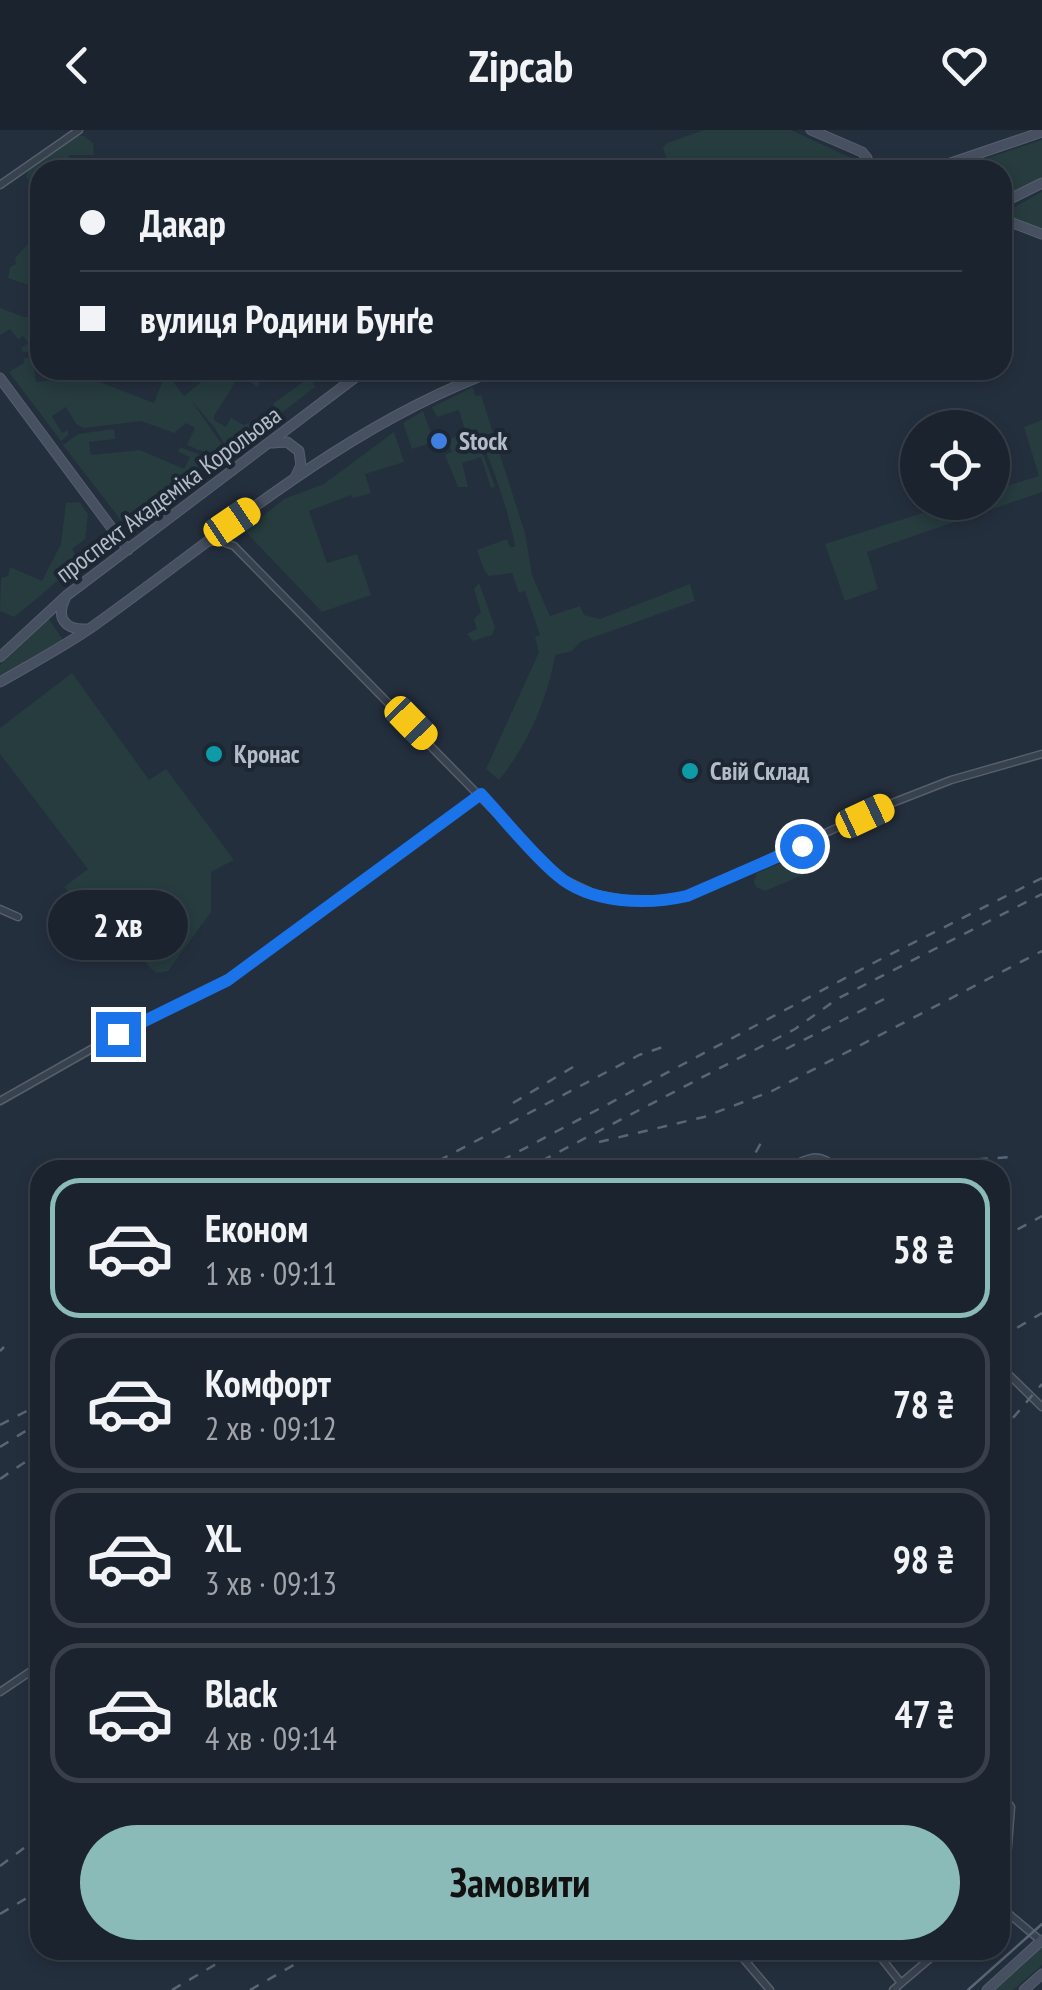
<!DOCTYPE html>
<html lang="uk">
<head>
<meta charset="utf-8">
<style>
	:root { --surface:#1b232e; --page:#242b36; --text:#f1f3f6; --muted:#a0a4aa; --line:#39404a; --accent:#8bbbb9 }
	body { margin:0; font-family:"PT Sans Narrow",sans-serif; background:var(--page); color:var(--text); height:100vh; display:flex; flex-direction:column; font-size:38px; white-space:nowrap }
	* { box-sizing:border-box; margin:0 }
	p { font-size:32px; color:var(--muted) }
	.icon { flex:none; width:55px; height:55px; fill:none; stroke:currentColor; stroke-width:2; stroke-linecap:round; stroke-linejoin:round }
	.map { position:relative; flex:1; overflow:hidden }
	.panel { position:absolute; left:30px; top:1030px; width:980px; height:800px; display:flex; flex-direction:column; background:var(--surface); border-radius:30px; box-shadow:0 5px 15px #0003,0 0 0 2px var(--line) }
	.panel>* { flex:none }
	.top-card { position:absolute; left:30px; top:30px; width:982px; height:220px; border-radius:30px; box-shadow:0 5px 15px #0003,0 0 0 2px var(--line); display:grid; align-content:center; height:220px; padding:0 50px; background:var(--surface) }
	.buttons { position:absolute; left:900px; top:280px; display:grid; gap:20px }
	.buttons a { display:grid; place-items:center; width:110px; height:110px; border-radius:50%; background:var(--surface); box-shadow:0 5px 15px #0003,0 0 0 2px var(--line); font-size:50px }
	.end { position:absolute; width:45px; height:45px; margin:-22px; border:12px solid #1a73e8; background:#fff; box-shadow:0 0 0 5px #fff }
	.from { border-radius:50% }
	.bubble { position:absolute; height:70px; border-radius:35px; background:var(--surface); box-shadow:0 5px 15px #0003,0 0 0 2px var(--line); font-size:32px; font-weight:700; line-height:70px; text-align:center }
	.car { position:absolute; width:30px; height:60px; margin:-30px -15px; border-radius:12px; box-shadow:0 0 8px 2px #0007; background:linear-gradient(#f5c518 24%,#345 0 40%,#f5c518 0 76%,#345 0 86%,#f5c518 0) }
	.top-card b { display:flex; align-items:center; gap:35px; height:95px; font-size:38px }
	.top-card b+b { border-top:2px solid var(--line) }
	.top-card i { width:25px; height:25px; background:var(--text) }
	ul { padding:18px 0 0; list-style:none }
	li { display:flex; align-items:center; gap:30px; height:140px; margin:0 20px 15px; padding:0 30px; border:5px solid var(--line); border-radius:30px }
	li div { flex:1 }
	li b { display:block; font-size:38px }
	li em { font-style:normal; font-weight:700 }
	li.active { border-color:var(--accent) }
	li>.icon { width:90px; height:90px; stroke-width:1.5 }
	.button { display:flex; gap:20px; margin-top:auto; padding:20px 50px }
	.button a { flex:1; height:115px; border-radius:60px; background:var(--accent); color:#111; font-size:40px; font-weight:700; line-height:115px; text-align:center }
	header { display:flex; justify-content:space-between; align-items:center; height:130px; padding:0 50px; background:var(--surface); font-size:45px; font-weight:700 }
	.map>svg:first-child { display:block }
	.green { fill:#263c3f }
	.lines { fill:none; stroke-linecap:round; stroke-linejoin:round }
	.street-casing { stroke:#565f6c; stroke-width:9 }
	.secondary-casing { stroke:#565f6c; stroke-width:11 }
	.street { stroke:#38414e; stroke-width:6 }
	.secondary { stroke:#465061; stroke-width:9 }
	.tram { stroke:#5a6575; stroke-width:2.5 }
	.rail { stroke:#5a6575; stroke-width:2.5; stroke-dasharray:10 10; stroke-linecap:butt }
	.route { stroke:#1a73e8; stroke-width:12 }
	.shop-dot { fill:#3f7fe0; stroke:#1d2633; stroke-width:4 }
	.culture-dot { fill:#0f9aa8; stroke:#1d2633; stroke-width:4 }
	.labels { text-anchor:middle; stroke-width:8; stroke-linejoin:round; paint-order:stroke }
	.poi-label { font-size:25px; font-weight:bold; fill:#b4bcc9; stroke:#1d2633; text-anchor:start }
	.street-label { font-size:25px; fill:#b4bcc9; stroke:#1d2633 }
</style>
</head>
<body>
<header><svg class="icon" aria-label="back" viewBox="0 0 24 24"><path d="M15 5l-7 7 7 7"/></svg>Zipcab<svg class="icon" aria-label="heart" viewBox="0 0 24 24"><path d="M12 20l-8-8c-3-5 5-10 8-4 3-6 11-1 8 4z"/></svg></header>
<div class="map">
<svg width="1042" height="1860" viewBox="0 0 1042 1860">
	<rect width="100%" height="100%" fill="#242f3e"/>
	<path class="green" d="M704,0H791L851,28L859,40H734L732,35L716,40H670L663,18L667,13Z
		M78,6H84L93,13L94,25H69V34L55,40H40V68L26,46L29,40Z
		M1042,10V49L1003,70L1002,40H951Z
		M1042,62V101L1003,85L1002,84Z
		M29,113L40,126V139L30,140L31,156L8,148L10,137L16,134L15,128Z
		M0,178L24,187L40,186V221L23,222L21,218L28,213L23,206L18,209L10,199L0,205Z
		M40,226V238L34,239L36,252L84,246L154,273L164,248L145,240H164L184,266L216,240H255L261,247L258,257L251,253L254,247L242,241L214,286V290L226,297L231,288L244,295L249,293L253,297L273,282L274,273L306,250L311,249L315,257L230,323L214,297L191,270L223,316L225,323L219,328L187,315L195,298L186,293L174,303L141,291L84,298L76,294L66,277L52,286L62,303L68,300V305L61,311L9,242L24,233V228Z
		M473,257L475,266L481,265L525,403L532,445L550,486L580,476L584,485L600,489L690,454L695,471L580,512L572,521L555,525C548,568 527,616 499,650L486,639L539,522L535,507L540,505L525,461L519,463L512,443L489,446L485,442L477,420L507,409L510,417H515C513,397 489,318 477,308L495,357L491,358L481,327L462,333L468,357H458L445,325L452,322L450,317L444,318L442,312L466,303L459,280L437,287L432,277Z
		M423,281L434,312L412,319L403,293Z
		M1042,290V362L867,422L878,459L845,471L825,414L954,373L992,372L993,360L1039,346L1024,297Z
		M114,299L115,309L89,312L91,325L140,320L184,339L190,327L178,322L180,317L216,331L127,398L63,315L78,304Z
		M394,302L404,332L365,344L371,363L353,368L351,365L309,381L327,433L357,424L371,465L322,482L245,401L284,369L324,354Z
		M79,372L88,384L85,409L72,419L80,432C57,450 38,469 14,487L0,481L1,448L8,446L10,437L42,451L61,414L66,373Z
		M479,453L495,497L492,505L473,511L467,504L477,499L474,489L481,482L474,459Z
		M48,488L63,510L0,545V535Z
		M72,543L149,650L166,639L234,730L211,742V782L168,841L157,843L150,838L106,778L94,786L64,757L88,739L0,624V598Z
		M795,727L806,733L803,745L765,761L756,757L754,751L757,743Z
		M1042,1817V1835L1013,1860H993Z"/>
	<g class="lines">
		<g class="street-casing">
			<path id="street" d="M0,55L79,0
				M207,412L220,411L234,416L559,747L595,764L627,770L650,772L687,766L887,675L951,650L1042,624
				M0,779L18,787
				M0,971L118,904L228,849L481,665
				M787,1040C807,1026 820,1021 839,1040
				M1000,1236L1042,1277
				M0,1562L40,1535
				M1000,1662L1011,1677L1003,1779L1041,1811
				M736,1820L770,1860
				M875,1820L901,1853
				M746,1832L761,1820
				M893,1860L940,1820"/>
		</g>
		<g class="secondary-casing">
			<path id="secondary" d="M811,0L862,22L867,28L869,40
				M930,40L1042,2
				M1002,73L1042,53
				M1002,89L1042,104
				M0,248L128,420
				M272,313L287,312L299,321L301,335L295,348
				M65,469C56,488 65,500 86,499
				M0,527L66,466L365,240
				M0,552C31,534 63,517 92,497C221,405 346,294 497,240
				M987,1860L1042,1810
				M1024,1860L1042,1844"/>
		</g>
		<use href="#street" class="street"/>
		<use href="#secondary" class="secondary"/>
		<path class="tram" d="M968,1860L1042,1794"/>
		<path class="rail" d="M786,919L888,867
			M513,973L578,934
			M599,1012L704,987L772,961L1042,821
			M858,1038L1010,1027
			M421,1040L639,925L666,916
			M484,1040L881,829L1042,748
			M524,1040L795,899L837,869L1042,764
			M746,1040L762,1011
			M1000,1109L1042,1086
			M1000,1208L1042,1183
			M0,1221L4,1217
			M0,1295L40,1274
			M1000,1303L1042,1254
			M0,1317L40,1292
			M0,1349L40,1322
			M0,1736L40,1706
			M0,1784L40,1760
			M172,1860L240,1820
			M250,1860L320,1820"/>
	</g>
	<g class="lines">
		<path class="route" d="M118,904L228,850L481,664C506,691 530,722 557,745C590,774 647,775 687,766L802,716"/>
	</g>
	<circle class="shop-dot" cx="439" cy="311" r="10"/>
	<g class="culture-dot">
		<circle cx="214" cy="624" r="10"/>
		<circle cx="690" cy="641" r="10"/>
	</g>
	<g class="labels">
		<g class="poi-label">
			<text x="459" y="320">Stock</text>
			<text x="234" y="633">Кронас</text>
			<text x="710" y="650">Свій Склад</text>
		</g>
		<g class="street-label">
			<text transform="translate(168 364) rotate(-37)" y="9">проспект Академіка Корольова</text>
		</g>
	</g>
</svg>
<div class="buttons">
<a><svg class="icon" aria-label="locate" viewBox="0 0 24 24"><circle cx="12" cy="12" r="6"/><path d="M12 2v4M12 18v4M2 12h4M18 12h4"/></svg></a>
</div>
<i class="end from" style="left:802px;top:716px"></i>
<i class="end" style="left:118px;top:904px"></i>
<div class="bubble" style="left:48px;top:760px;width:140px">2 хв</div>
<i class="car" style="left:232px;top:392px;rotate:56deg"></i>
<i class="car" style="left:411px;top:593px;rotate:136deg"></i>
<i class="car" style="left:865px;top:686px;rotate:65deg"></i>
<div class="top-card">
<b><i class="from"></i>Дакар</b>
<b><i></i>вулиця Родини Бунґе</b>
</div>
<section class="panel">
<ul>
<li class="active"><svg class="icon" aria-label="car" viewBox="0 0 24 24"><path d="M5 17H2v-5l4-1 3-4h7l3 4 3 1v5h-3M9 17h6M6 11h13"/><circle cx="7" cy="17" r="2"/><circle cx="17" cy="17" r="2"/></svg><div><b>Економ</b><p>1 хв · 09:11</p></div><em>58 ₴</em></li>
<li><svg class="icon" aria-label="car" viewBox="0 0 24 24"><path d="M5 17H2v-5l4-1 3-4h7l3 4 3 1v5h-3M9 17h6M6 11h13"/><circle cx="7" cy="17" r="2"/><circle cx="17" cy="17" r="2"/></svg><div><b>Комфорт</b><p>2 хв · 09:12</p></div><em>78 ₴</em></li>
<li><svg class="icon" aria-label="car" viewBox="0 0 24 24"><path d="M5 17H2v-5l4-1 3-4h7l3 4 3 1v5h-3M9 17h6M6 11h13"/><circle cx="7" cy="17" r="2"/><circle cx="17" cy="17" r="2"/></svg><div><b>XL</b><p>3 хв · 09:13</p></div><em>98 ₴</em></li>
<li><svg class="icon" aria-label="car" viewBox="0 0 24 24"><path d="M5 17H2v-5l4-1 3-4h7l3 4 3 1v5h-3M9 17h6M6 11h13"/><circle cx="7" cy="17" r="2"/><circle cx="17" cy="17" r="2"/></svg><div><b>Black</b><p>4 хв · 09:14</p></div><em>47 ₴</em></li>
</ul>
<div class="button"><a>Замовити</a></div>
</section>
</div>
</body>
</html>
